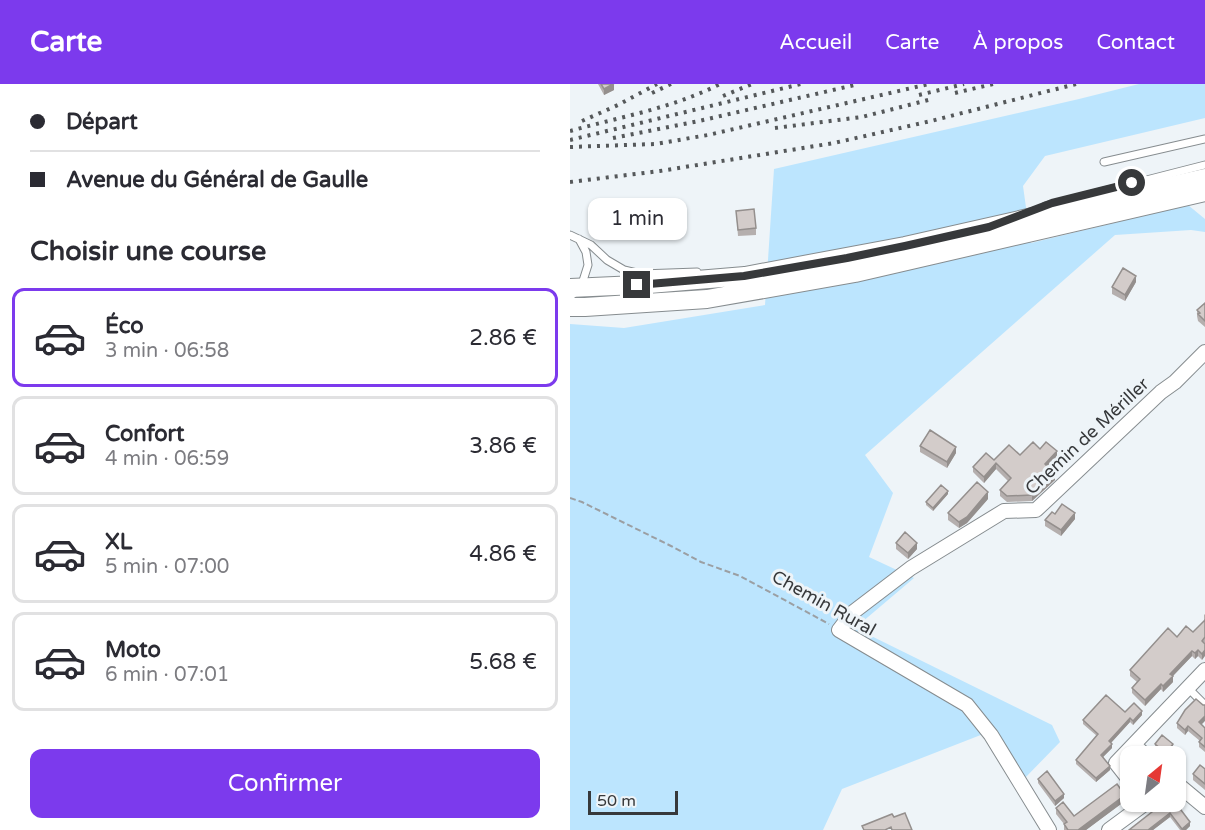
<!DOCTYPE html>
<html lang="fr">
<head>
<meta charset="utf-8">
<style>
	:root { --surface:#fff; --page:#f7f7f7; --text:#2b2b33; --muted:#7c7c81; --line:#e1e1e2; --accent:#7c3aed }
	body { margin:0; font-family:"Varela Round",sans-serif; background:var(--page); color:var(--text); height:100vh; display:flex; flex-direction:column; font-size:22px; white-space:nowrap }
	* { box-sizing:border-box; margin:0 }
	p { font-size:20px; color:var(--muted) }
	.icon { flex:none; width:33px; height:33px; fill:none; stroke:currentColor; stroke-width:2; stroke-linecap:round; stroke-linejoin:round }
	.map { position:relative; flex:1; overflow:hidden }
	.details { display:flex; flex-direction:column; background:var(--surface); width:570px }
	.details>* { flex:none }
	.hud { display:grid; align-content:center; height:132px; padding:0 30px; background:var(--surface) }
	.needle { width:39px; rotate:29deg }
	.fabs { position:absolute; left:550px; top:662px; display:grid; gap:12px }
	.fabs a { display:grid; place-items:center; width:66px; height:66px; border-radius:12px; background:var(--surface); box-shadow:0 2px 4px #0004; font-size:30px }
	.scale { position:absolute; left:18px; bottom:15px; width:90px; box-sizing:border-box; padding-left:6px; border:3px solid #37393b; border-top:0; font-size:16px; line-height:21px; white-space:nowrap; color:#37393b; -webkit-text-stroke:4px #eef4f8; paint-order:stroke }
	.end { position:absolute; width:27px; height:27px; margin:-14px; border:8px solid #37393b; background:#fff; box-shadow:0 0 0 3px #fff }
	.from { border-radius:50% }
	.bubble { position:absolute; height:42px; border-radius:12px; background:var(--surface); box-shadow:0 2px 4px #0004; font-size:20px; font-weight:600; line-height:42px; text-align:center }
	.hud b { display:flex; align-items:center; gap:21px; height:57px; font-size:22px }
	.hud b+b { border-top:2px solid var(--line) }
	.hud i { width:15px; height:15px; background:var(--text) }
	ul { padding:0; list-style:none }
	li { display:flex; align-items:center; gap:18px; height:99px; margin:0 12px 9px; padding:0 18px; border:3px solid var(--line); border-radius:12px }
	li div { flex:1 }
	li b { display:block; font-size:22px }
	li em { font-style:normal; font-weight:600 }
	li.active { border-color:var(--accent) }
	li>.icon { width:54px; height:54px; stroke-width:1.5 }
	h2 { padding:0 30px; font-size:27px; line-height:72px }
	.action { display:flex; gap:12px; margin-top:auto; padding:12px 30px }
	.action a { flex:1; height:69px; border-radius:12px; background:var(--accent); color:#fff; font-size:24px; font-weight:600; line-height:69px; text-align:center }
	header { display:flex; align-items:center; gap:36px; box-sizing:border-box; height:84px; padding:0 30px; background:var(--accent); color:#fff }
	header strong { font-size:28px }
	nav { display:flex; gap:33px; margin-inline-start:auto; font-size:21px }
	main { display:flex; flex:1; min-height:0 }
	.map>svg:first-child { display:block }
	.green { fill:#bce5fe }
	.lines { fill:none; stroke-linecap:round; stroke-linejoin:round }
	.service-casing { stroke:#868c8f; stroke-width:9 }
	.minor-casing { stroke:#868c8f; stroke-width:16 }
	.secondary-casing { stroke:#868c8f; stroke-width:20 }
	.path { stroke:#9b9fa3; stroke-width:2; stroke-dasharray:6 3; stroke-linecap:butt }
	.service { stroke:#fff; stroke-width:7 }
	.minor { stroke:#fff; stroke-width:14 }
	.secondary { stroke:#fff; stroke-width:18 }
	.rail { stroke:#55585a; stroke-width:4; stroke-dasharray:3 6; stroke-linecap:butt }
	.wall { fill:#b5afae }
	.shaded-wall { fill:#948f8d }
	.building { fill:#d3ccca; stroke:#948f8d; stroke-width:1.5 }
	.route { stroke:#37393b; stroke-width:8 }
	.labels { text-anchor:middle; stroke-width:6; stroke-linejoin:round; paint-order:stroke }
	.street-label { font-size:18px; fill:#37393b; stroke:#eef4f8 }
</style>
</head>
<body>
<header>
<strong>Carte</strong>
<nav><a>Accueil</a><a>Carte</a><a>À propos</a><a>Contact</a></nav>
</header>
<main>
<section class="details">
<div class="hud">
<b><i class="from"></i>Départ</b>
<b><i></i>Avenue du Général de Gaulle</b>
</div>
<h2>Choisir une course</h2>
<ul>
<li class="active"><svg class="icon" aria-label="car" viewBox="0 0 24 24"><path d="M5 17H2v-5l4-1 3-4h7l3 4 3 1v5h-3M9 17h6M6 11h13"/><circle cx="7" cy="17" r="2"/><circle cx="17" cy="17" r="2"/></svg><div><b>Éco</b><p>3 min · 06:58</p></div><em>2.86 €</em></li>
<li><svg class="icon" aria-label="car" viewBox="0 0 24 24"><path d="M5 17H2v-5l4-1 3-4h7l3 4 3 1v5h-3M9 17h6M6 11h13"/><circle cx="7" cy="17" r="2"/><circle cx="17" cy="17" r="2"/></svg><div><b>Confort</b><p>4 min · 06:59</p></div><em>3.86 €</em></li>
<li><svg class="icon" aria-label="car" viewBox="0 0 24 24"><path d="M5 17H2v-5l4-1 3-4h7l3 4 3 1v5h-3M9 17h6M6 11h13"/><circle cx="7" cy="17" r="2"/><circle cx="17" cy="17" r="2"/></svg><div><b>XL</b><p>5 min · 07:00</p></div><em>4.86 €</em></li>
<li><svg class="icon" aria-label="car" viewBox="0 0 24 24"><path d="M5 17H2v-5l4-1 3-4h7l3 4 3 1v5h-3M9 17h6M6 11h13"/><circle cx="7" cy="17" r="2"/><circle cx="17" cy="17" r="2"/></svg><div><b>Moto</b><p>6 min · 07:01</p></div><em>5.68 €</em></li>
</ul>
<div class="action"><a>Confirmer</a></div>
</section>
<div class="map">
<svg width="635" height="746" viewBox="0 0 635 746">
	<rect width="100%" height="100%" fill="#eef4f8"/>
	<path class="green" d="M569,0H635V34L475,72L453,102L461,159L618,121L635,135V148L621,146L545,151L295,371L323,409L299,473L344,494L285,544L482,641L490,658L453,696L421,647L272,705L253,746H0V240L54,244L195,221L204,85L509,15Z"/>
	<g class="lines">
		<g class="service-casing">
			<path id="service" d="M534,78L635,55
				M475,122L635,81
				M0,151L21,161L37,176L54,186L71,190L127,188
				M0,213L11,203L18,181L16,168L9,155
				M618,604L635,621"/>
		</g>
		<g class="minor-casing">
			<path id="minor" d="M564,661L576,672
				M561,698L546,679L635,586
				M606,699L635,723
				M479,746L421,651L397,621L269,546L282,529L341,484L434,427L466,426L591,308L605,298L635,268
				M539,746L577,718"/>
		</g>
		<g class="secondary-casing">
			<path id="secondary" d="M0,204L67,201L175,192L335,162L635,94
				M0,223H15L137,215L285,189L635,108"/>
		</g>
		<path class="path" d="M0,414L12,418L101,462L131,478L170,492L259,540"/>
		<use href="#service" class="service"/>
		<use href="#minor" class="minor"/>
		<use href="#secondary" class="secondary"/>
		<path class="rail" d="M82,9L101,0
			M385,9L423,0
			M349,11L394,0
			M153,12L182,0
			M12,37L48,21L87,0
			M205,44L292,33L362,15
			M0,47C50,33 103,24 150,0
			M43,54L129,37L289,0
			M0,56L231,0
			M0,63L85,60L138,51L359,0
			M0,98L90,87L264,59L361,37L506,0"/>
	</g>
	<path class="wall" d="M28,0H44V6L34,11Z
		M166,127L186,144V151L168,152Z
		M566,198L555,217L542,210V203Z
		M635,219V243L628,237L627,232V226Z
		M350,362L386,369L377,384L350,368Z
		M470,365L487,373L478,382L485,396L462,417L437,418L430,412V406L438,397L426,385L414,399L403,388V383L450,371Z
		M378,410L363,427L356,421V418Z
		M418,415L397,439L389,444L378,436V429Z
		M485,430L505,435L491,452L475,442V436Z
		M326,459L347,465L338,475L326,465Z
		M635,530V558L632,576L628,572L625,575L622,572L603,592V598L593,608L591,605L575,622L562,609V604L567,598L560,592V586L607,553L623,548L634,537V531Z
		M555,628L572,631L563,641L560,638L541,659L542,664L533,673L540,686L526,698L506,680V676L527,652L513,640V636Z
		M607,639L631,640L635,644V668L629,663V658L630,657L618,647L615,651L607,644Z
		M585,660L603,665L598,672H594L585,665Z
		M635,685V706L623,696V690Z
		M468,695L494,714L485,722L468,699Z
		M555,717L516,746H494V740L486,730V724L504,732Z
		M610,725L620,742L616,746H610L600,733L583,746H559Z"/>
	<path class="shaded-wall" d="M44,0V6L34,11V5Z
		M566,192V198L555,217V211Z
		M386,363V369L377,384V378Z
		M487,367V373L475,385V380Z
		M426,379V385L414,399V393Z
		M485,390V396L462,417V411Z
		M378,407V410L363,427V424Z
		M418,408V415L397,439L389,444V438Z
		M505,429V435L491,452V446Z
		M347,459V465L338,475V469Z
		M628,566V572L625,575V569Z
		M635,566V572L632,576V570Z
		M622,567V572L600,595V590Z
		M603,592V598L593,608V602Z
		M591,600V605L575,622V616Z
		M572,627V631L563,641V637Z
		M635,632V637L629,643V638Z
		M560,634V638L539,661V657Z
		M618,642V647L615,651V646Z
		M542,660V664L531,675V671Z
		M603,660V665L598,672H596V669Z
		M540,682V686L526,698V694Z
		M494,710V714L485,722V717Z
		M555,711V717L516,746H508Z
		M600,729V733L583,746H578Z
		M620,738V742L616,746H612V745Z"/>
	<path class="building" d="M31,0H43L34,5Z
		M184,125L186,144L168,146L166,127Z
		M553,184L566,192L555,211L542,203Z
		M635,219V237L628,230L630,229L627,226Z
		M360,346L386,363L377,378L350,362Z
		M463,358L470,365L476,358L487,367L475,380L485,390L462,411L437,412L430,406L441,394L426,379L414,393L403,383L416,369L424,376L439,361L450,371Z
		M407,398L418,408L397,433L389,438L378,429Z
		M371,401L378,407L363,424L356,418Z
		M492,420L505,429L491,446L475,436L482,428L485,430Z
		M335,448L347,459L338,469L326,459Z
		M635,536V553L632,557L635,560V566L632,570L628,566L625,569L622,567L600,590L603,592L593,602L591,600L575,616L562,604L570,595L560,586L598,544L607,553L616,542L623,548Z
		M536,611L555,628L564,619L572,627L563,637L560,634L539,657L542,660L531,671L540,682L526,694L506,676L528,650L513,636Z
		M626,615L633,621H635V632L629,638L635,644V663L629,658L632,654L618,642L615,646L607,639L615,626Z
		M592,651L603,660L596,669L585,660Z
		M630,681L635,685V700L623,690Z
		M477,687L494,710L485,717L468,695Z
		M547,700L555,711L508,746H498L494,740L497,738L486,724L493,718L504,732Z
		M606,716L610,721L608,722L620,738L612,745L600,729L578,746H559L596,717H606Z
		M335,729L342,746H322L321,743L315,746H294L292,742L322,730L324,733Z"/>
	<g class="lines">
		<path class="route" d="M67,201L174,192L277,174L335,162L419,143L482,119L562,99"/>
	</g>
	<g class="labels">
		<g class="street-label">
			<text transform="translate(517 352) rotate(-43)" y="6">Chemin de Mériller</text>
			<text transform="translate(254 519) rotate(29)" y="6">Chemin Rural</text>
		</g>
	</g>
</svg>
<div class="fabs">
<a><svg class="needle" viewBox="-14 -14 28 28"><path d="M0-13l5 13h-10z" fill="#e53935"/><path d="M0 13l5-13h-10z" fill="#7c7c81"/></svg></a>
</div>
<div class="scale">50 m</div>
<i class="end from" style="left:562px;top:99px"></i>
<i class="end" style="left:67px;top:201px"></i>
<div class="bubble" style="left:18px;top:114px;width:99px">1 min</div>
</div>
</main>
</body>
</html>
